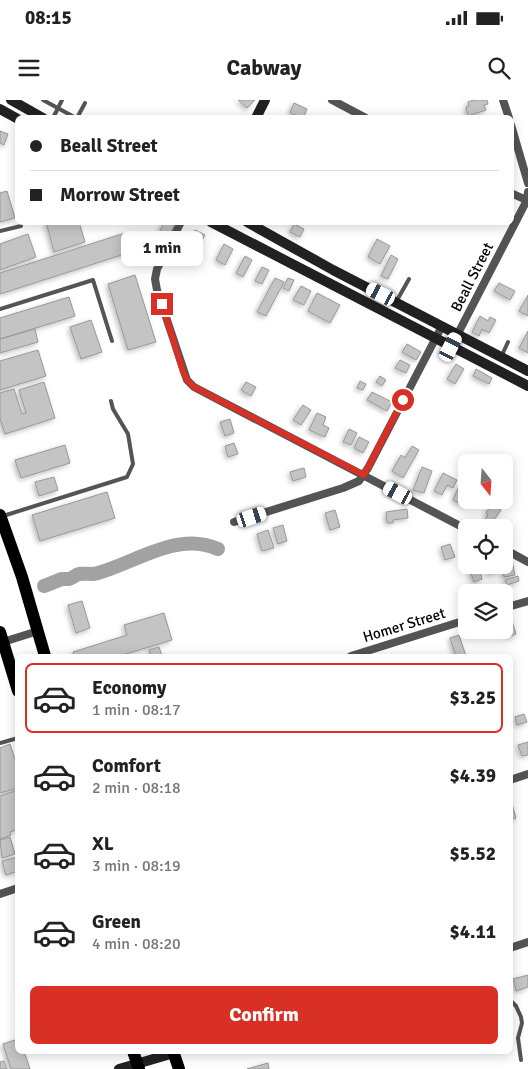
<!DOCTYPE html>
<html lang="en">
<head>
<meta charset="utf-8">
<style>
	:root { --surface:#fff; --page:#f6f6f6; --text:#222; --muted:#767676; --line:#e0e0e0; --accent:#d93025 }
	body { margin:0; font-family:Signika,sans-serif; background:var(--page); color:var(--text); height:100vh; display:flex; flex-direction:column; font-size:19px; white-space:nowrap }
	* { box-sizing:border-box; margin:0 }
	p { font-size:16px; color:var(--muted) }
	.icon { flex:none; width:28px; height:28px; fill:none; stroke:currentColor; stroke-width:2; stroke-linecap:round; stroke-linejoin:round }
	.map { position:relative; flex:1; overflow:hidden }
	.details { position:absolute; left:15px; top:554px; width:498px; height:400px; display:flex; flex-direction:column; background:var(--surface); border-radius:8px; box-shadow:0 2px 12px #0003 }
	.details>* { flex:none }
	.guide { position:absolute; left:15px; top:15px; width:499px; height:110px; border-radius:8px; box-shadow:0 2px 12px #0003; display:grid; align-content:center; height:110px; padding:0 15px; background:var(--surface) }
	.needle { width:32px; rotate:163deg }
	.buttons { position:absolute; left:458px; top:354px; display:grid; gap:10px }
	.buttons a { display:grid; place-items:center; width:55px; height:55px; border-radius:8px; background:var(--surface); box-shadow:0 2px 12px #0003; font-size:25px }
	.end { position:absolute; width:22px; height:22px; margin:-11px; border:6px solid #d93025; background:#fff; box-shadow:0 0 0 2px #fff }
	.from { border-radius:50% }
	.bubble { position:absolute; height:35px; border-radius:8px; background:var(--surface); box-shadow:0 2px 12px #0003; font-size:16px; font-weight:700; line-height:35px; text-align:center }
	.car { position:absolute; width:15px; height:30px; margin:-15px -8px; border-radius:6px; box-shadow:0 0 4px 1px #0007; background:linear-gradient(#fff 24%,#345 0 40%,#fff 0 76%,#345 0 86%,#fff 0) }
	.guide b { display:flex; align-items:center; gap:18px; height:48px; font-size:19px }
	.guide b+b { border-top:1px solid var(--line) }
	.guide i { width:12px; height:12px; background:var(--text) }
	ul { padding:9px 0 0; list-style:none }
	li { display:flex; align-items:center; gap:15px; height:70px; margin:0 10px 8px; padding:0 5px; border:2px solid transparent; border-radius:8px }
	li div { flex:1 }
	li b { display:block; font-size:19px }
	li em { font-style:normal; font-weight:700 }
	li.on { border-color:var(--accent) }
	li>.icon { width:45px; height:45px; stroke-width:1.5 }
	.button { display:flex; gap:10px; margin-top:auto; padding:10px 15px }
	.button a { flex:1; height:58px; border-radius:8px; background:var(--accent); color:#fff; font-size:20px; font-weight:700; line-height:58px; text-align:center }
	.status { display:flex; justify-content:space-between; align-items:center; height:35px; padding:0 25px; background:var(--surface); direction:ltr }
	.status svg { height:14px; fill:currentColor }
	header { display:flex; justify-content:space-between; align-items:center; height:65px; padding:0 15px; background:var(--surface); font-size:22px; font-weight:700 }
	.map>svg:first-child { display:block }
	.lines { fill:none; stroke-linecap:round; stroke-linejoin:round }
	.river { stroke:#a2a2a2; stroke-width:14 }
	.building { fill:#c4c4c4; stroke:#989898; filter:url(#shadow) }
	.lane { stroke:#545454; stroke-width:4 }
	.street { stroke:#545454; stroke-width:8 }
	.secondary { stroke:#212121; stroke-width:10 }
	.primary { stroke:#000; stroke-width:12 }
	.route { stroke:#d93025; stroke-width:6 }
	.labels { text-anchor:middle; stroke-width:4.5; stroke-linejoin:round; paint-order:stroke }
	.street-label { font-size:15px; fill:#000; stroke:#fff }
</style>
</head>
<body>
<div class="status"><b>08:15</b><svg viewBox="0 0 49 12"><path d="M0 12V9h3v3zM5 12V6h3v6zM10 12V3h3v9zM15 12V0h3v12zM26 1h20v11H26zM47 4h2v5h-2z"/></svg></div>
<header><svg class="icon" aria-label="menu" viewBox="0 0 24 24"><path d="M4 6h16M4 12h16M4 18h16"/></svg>Cabway<svg class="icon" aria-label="search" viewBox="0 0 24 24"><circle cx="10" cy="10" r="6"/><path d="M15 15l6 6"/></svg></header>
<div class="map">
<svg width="528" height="969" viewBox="0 0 528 969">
	<defs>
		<filter id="shadow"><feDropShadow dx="-2" dy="2" stdDeviation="2.5" flood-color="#0004"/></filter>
	</defs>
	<rect width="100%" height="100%" fill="#fff"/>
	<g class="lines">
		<path class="river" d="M44,486C50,484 56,481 62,479C64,479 67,479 69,479C73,478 75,475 79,474C86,473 92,475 98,473C137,462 177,431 218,449"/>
	</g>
	<path class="building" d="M238,0H255L247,8Z
		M474,0H487L488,4L484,5L486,10L468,16L466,7L469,6L468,2Z
		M294,3L307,9L303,18L290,13Z
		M0,31L8,34L4,45L0,43Z
		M7,91L15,118L0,122V93Z
		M46,122H79L85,142L54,152Z
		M164,122H176L166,142L157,137Z
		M294,124L304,129L300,137L290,132Z
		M195,130L205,135L196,151L186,145Z
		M125,133L131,152L0,194V173Z
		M28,134L36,157L0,170V144Z
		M377,139L390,146L380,164L368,157Z
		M224,144L233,149L225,165L216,160Z
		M391,155L398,159L388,179L381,176Z
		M245,156L252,160L243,177L236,173Z
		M262,167L269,170L262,184L255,181Z
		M135,175L156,242L128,250L108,184Z
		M275,178L284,182L266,216L257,212Z
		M288,178L294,180L289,191L283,188Z
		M499,183L515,191L510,200L494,191Z
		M301,186L311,191L304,205L293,200Z
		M317,193L340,205L330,223L308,211Z
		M528,195V216L519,211Z
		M69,197L75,216L0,239V218Z
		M480,216L488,221L490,217L496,220L489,233L482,229L479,236L472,232Z
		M91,220L102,252L81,259L70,227Z
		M35,229L38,242L0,253V239Z
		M528,231V253L519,248Z
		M407,244L421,252L416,260L402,252Z
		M38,250L46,276L0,290V261Z
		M400,260L410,265L406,273L395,268Z
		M456,264L464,269L455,284L447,279Z
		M476,269L492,278L489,284L473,276Z
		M380,276L386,280L382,286L376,282Z
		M360,281L366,284L363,290L357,288Z
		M44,282L55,318L5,334L0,319V293L14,289L22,314L26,313L19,290Z
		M246,282L256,287L251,296L241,290Z
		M372,292L392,302L387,311L367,300Z
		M303,305L311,310L301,325L293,320Z
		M317,313L326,317L323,325L329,328L325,337L309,330Z
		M230,319L234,333L225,336L220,322Z
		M349,329L357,333L351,345L343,342Z
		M359,337L369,342L363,353L354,348Z
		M234,343L238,354L228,357L225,346Z
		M65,345L70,363L21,378L15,360Z
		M412,346L419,350L403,378L392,371L401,355L405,358Z
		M422,367L432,371L424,393L413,390Z
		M304,368L306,377L293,381L290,372Z
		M443,373L457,380L453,388L447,385L442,395L434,391Z
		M54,377L58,390L39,396L35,382Z
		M459,386L466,389V400H470L467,406L453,400Z
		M107,392L115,418L40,441L32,415Z
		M492,404L501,410L491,424L485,420L488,415L486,413Z
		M407,409L408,418L393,420V423H387L386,412Z
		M335,410L340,427L330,430L325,413Z
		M283,425L287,441L278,444L273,428Z
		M268,430L274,448L262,451L257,434Z
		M450,444L455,457L445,460L441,447Z
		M512,460L515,475L504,477L502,465H504V462Z
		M480,465H496L498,471L489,474L487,467L481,469Z
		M479,468L482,479L474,482L470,470Z
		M518,476L519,481L507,485L505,480Z
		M82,501L90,528L76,533L68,505Z
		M164,513L172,540L119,556H74L73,552L127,535L124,525Z
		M511,518L516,534L508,537L504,521Z
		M459,535L466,556H456L450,538Z
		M159,547L162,556H151L149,550Z
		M524,614L527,622L517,625L515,617Z
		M528,642V655L522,656L518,645Z
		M10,644L18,668V688L0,693V648Z
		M18,690V729L10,732L11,735L0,739V696Z
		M510,697L516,718L510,720Z
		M10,737L15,754L2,758L0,740Z
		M18,757V771L6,775L2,761Z
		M528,875V887L516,891L513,879Z
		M18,939V951H24L30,969H11L3,944Z
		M4,961L7,969H0V962Z
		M268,963L269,969H247Z"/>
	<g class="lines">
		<path class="lane" d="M43,0L76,18
			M53,18L62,0
			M77,18L85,3
			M0,131L21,126
			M396,202L409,179
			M0,209L93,180L112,241
			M502,255L508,242
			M3,416L127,377L133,364L128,334L113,309L111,301
			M0,643L18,638
			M510,900L516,906L521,917L522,923L518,938L521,960"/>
		<path class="street" d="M332,0L366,18
			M503,0L509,18
			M511,25L528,83
			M511,93L528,101
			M181,122L157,169L155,179L157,190L187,280L194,287L466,429
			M451,247L527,100L528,92
			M234,422L343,388L359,381L368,368L442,226
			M504,449L528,462
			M504,508L528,501
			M0,543L38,531
			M351,556L466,520
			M510,680L528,674
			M0,794L18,788
			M510,848L528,842"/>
		<path class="secondary" d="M11,0L43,18
			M0,9L18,19
			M256,18L265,0
			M211,122L528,286
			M247,122L333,170L528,271
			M119,969L174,953"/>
		<path class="primary" d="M0,415L22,477L45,556
			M0,532L18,591
			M133,951L139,969
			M173,951L179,969"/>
	</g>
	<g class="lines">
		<path class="route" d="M162,204L183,272L187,280L194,287L364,375L403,300"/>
	</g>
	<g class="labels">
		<g class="street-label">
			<text transform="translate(472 177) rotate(-63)" y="5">Beall Street</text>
			<text transform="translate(404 525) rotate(-17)" y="5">Homer Street</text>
		</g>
	</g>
</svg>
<div class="buttons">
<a><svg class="needle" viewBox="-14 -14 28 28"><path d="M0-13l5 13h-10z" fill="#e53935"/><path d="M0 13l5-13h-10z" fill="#767676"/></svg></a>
<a><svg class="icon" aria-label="locate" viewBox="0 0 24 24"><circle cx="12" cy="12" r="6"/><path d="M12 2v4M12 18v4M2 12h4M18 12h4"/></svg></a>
<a><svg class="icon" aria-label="layers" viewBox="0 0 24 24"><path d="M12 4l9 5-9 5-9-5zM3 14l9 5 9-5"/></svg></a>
</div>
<i class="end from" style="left:403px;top:300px"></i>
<i class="end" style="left:162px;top:204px"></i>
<div class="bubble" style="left:121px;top:131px;width:82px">1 min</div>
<i class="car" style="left:381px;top:194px;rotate:297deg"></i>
<i class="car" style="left:451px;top:247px;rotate:27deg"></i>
<i class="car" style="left:398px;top:393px;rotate:298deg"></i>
<i class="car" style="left:252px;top:417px;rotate:72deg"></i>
<div class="guide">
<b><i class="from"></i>Beall Street</b>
<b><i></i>Morrow Street</b>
</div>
<section class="details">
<ul>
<li class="on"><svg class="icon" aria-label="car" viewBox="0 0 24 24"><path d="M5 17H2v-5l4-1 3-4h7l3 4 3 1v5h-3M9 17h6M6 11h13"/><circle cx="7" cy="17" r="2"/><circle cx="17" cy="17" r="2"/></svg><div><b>Economy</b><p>1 min · 08:17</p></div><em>$3.25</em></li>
<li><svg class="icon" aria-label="car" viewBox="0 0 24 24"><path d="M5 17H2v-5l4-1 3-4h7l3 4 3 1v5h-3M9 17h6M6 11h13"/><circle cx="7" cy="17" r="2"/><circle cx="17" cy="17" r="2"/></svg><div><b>Comfort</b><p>2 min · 08:18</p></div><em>$4.39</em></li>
<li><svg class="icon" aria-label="car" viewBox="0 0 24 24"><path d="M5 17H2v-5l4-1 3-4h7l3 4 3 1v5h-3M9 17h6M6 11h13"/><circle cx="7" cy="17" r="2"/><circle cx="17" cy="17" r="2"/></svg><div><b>XL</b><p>3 min · 08:19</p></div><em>$5.52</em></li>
<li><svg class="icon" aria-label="car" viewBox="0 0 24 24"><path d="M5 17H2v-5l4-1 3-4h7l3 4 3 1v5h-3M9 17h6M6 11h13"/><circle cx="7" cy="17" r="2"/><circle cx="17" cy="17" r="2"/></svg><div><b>Green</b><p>4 min · 08:20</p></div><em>$4.11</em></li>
</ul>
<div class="button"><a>Confirm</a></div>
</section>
</div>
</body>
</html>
